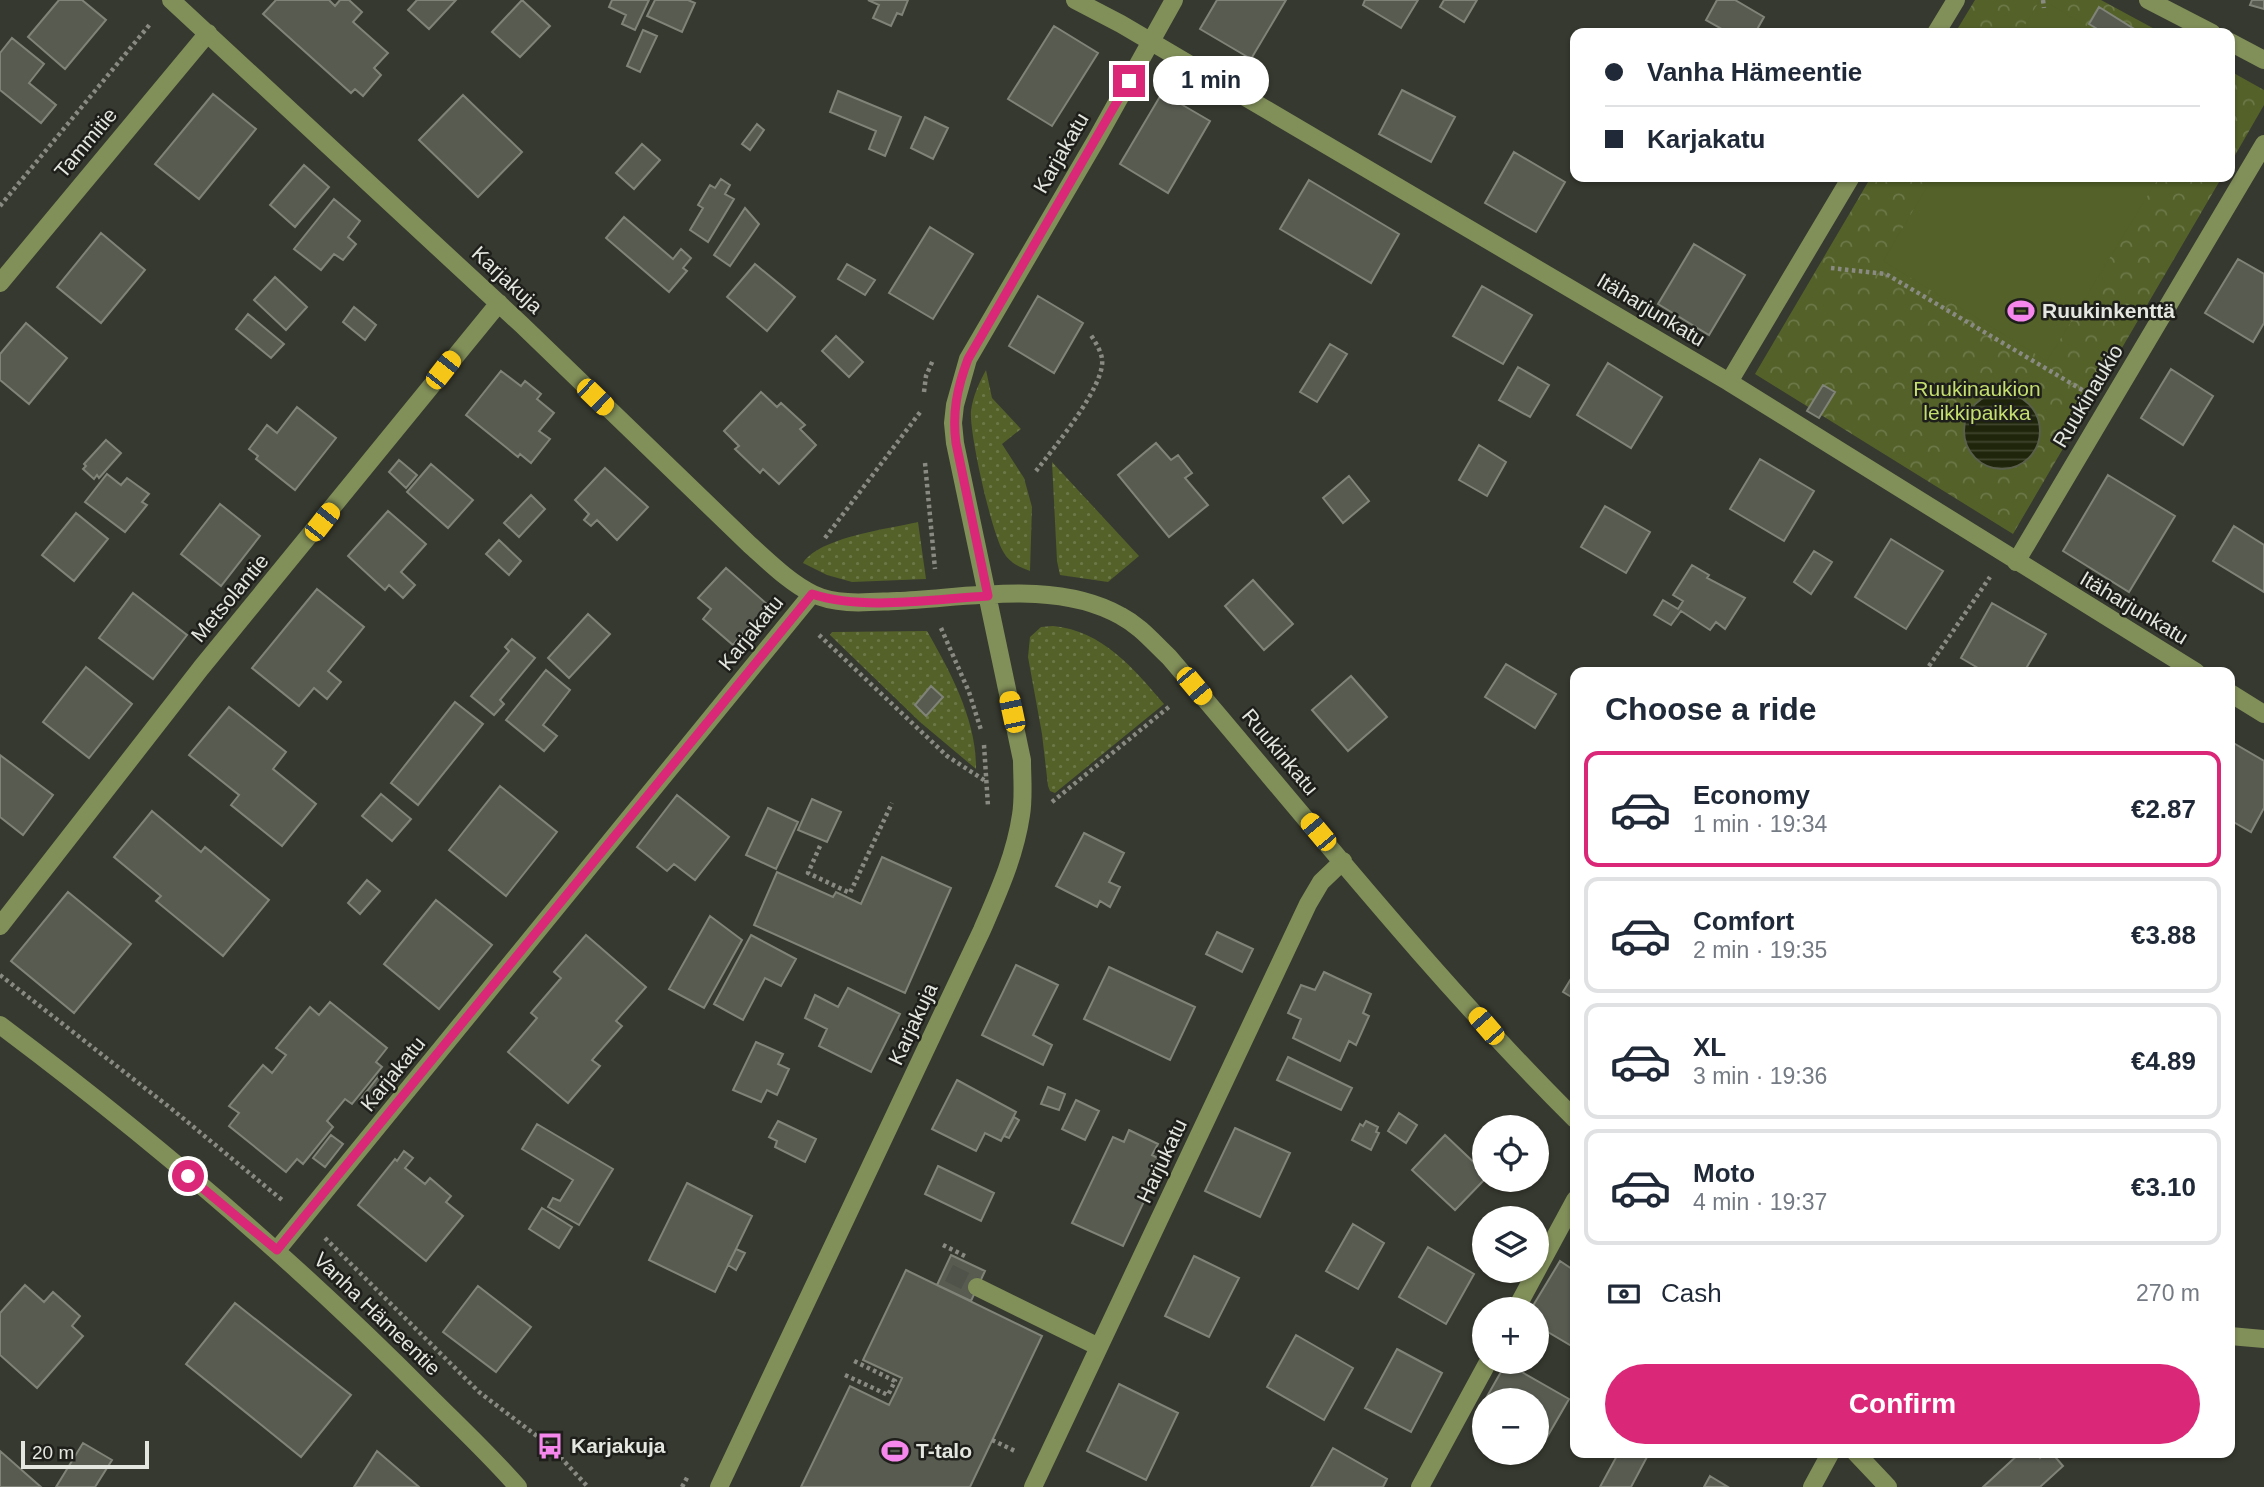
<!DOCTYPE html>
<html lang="en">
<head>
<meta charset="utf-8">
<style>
	:root { --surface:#fff; --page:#f2f2f3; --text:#1f2937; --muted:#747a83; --line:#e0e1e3; --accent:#db2777 }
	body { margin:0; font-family:Helvetica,sans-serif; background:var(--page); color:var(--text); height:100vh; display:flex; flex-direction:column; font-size:26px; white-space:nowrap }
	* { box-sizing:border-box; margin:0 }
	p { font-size:23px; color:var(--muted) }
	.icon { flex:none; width:38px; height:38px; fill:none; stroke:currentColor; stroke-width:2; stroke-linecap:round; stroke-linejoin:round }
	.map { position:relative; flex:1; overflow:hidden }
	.details { position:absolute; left:1570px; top:667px; width:665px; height:791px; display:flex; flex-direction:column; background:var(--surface); border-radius:14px; box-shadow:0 2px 5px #0004 }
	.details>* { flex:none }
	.guide { position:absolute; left:1570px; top:28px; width:665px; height:154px; border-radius:14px; box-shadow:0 2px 5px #0004; display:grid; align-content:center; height:154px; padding:0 35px; background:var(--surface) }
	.fabs { position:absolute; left:1472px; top:1115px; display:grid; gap:14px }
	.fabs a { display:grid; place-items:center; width:77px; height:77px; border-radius:50%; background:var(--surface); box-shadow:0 2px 5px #0004; font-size:35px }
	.scale { position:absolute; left:21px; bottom:18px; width:128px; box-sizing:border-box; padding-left:7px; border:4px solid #e4e6e0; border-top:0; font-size:19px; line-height:24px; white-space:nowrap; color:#e4e6e0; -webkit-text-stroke:5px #1e1f1b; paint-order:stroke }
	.end { position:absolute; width:32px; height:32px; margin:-16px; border:9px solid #db2777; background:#fff; box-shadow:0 0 0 4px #fff }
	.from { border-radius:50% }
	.bubble { position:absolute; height:49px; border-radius:24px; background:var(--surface); box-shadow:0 2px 5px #0004; font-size:23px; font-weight:700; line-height:49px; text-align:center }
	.car { position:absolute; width:21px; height:42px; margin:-21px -10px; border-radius:9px; box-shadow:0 0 5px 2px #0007; background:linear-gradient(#f5c518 24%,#345 0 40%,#f5c518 0 76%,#345 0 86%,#f5c518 0) }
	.guide b { display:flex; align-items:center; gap:24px; height:66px; font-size:26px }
	.guide b+b { border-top:2px solid var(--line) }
	.guide i { width:18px; height:18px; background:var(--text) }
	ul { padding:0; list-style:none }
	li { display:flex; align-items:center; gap:21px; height:116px; margin:0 14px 10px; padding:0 21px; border:4px solid var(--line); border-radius:14px }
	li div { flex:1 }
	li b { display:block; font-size:26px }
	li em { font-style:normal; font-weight:700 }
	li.on { border-color:var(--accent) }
	li>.icon { width:63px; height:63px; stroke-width:1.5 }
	h2 { padding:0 35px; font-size:32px; line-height:84px }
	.pay { display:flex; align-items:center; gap:18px; height:77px; padding:0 35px; font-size:26px }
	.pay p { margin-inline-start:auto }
	.primary-button { display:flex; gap:14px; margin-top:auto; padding:14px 35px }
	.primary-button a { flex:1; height:80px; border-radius:42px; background:var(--accent); color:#fff; font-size:28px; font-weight:700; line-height:80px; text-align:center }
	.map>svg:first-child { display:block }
	.grass { fill:url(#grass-dots) }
	.forest { fill:url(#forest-crowns) }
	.pitch { fill:#546129 }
	.water { fill:url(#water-rules); stroke:#595f4a; stroke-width:2 }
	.building { fill:#585b50; stroke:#808478; stroke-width:2 }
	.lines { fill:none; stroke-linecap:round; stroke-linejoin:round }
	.minor-tunnel { stroke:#50534a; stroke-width:18; stroke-dasharray:18 9; stroke-linecap:butt }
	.path { stroke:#898b83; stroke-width:4.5; stroke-dasharray:3.5 3.5; stroke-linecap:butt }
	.minor { stroke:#818f59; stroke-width:18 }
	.route { stroke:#db2777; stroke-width:9 }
	.labels { text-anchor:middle; stroke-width:5; stroke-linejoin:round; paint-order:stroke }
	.street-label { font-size:21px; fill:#e4e6e0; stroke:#1e1f1b }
	.poi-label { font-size:21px; font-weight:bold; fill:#e4e6e0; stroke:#1e1f1b; text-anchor:start }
	.park-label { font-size:21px; fill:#c4df6e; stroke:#1e1f1b }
</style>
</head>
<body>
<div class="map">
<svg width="2264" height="1487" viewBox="0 0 2264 1487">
	<defs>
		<pattern id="grass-dots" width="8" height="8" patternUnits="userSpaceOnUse" patternTransform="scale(1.75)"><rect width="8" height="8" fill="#546129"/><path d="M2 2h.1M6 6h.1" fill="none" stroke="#6c7848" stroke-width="1.8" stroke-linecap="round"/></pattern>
		<pattern id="forest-crowns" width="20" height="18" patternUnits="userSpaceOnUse" patternTransform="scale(1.75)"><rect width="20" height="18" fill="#546129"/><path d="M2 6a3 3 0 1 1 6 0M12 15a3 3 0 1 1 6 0" fill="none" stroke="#6c7848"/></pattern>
		<pattern id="water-rules" width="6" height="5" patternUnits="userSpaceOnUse" patternTransform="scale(1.75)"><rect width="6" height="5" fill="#1e250a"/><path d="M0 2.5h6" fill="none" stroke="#3f452d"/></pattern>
	</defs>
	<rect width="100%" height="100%" fill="#36392f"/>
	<path class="grass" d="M986,370L992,398L1021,429L1002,444L1024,478L1032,507L1030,571C1019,567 1010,563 1004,553C992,535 969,433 971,411C973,396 979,383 986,370Z
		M1052,462L1139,556L1108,582L1060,575L1057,561Z
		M918,522L926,579L852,582L827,575L803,563C820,537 888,529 918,522Z
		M1053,626C1103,631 1133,668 1164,704L1055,793L1050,791L1048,786L1042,734L1028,657L1030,637L1041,627Z
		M927,631C950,671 977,721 976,769L920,722L830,635L832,632Z"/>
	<path class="forest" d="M1975,0H2101L2162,33H1955Z
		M2230,71L2264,90V105L2230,164Z
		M1871,177H2222L2013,534L1755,374Z"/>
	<path class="pitch" d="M2040,0H2043L2098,33H2020Z
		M1933,177H2159L2047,361L1883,261Z"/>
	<path class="water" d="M1964 431a38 38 0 1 1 76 0a38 38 0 1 1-76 0Z"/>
	<path class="building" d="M59,0H82L106,20L65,69L28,37Z
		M276,0H329L335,6L340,0H349L362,12L353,22L388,53L374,68L381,75L363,96L355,89L351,93L263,14Z
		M417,0H456L429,29L408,10Z
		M522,0L550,26L520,57L492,32Z
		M612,0H649L635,30L622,24L626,15L609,7Z
		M655,0H688L695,3L682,32L647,16Z
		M868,0H908L902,15L897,13L891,26L873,18L879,5Z
		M1217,0H1286L1251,59L1200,29Z
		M1365,0H1418L1401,28L1363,5Z
		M1444,0H1477L1464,22L1440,7Z
		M1717,0H1735L1764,17L1755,33H1729L1706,20Z
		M2252,0H2264V9L2250,5Z
		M2099,7L2139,32L2138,33H2104L2089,24Z
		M1054,26L1098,53L1052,126L1008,99Z
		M643,30L657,36L640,72L627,66Z
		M12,38L44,64L29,83L56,105L41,123L0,90V53Z
		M1402,90L1455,117L1431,162L1379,134Z
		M838,91L901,117L885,156L869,149L876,131L830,112Z
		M1162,93L1210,121L1168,193L1120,164Z
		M213,94L256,129L199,199L155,164Z
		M463,95L522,152L478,197L419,140Z
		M925,117L948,128L933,159L911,148Z
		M757,124L764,130L750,150L742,144Z
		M642,144L660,160L634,189L616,173Z
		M1514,152L1565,182L1536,232L1485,203Z
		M304,165L329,187L295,227L270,205Z
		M721,179L730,185L725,194L734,199L708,242L690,230L703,208L698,205L710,185L715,188Z
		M1309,180L1399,234L1371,283L1280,229Z
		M334,199L360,221L348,237L356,244L343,260L334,254L321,270L294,249Z
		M745,208L759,224L730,266L714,255Z
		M624,217L673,259L681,249L691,258L683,268L687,271L669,292L606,238Z
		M930,227L973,254L933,319L889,293Z
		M101,233L145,270L101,323L57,287Z
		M1694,244L1745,275L1709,335L1658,304Z
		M2238,259L2264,274V323L2253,342L2205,313Z
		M755,264L795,297L767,331L727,297Z
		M847,264L875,280L865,295L838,279Z
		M275,277L307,307L286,330L254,300Z
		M1482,286L1532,315L1503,364L1453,336Z
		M1038,296L1083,323L1054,373L1009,346Z
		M354,307L376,325L365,340L343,322Z
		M248,314L284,344L271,358L236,329Z
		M26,323L67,358L29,404L0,380V354Z
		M836,336L863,362L849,377L822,351Z
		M1330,344L1347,354L1317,402L1300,392Z
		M1608,363L1662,397L1631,448L1577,415Z
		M1518,367L1549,385L1530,417L1499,400Z
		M2171,369L2213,396L2183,445L2141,418Z
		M501,371L521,386L525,381L541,394L537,399L554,413L539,431L550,439L531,463L520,454L518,457L466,415Z
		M1823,385L1835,392L1819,418L1807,411Z
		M761,392L777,407L781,403L805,425L800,429L816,445L779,484L763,469L760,473L735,449L739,446L724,431Z
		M297,407L336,438L295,490L256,459L258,456L249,449L267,425L277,433Z
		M106,440L121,453L99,478L97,475L94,479L83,469L86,466L84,464Z
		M1156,443L1171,460L1178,455L1192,473L1185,478L1208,505L1169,537L1118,475Z
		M1479,445L1506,462L1487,496L1459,480Z
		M1760,459L1814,491L1784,541L1730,509Z
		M399,460L417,475L406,488L389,472Z
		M431,464L473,500L448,528L407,492Z
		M605,468L648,507L617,540L597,520L591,526L584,520L589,514L575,500Z
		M107,474L121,485L127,478L149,494L142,502L147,505L125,532L85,502Z
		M2108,475L2175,516L2129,592L2063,551Z
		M1349,476L1369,501L1343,523L1323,498Z
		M531,495L545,509L519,537L504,523Z
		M220,504L260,536L221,586L181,554Z
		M1605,506L1650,532L1626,573L1581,547Z
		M388,511L426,544L401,572L415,585L403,598L389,585L385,590L348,556Z
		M76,513L108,539L74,581L42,555Z
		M2234,526L2264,545V592L2213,561Z
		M1891,539L1943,571L1906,629L1855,597Z
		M499,540L521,561L509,575L486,554Z
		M1814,551L1832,562L1811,594L1794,582Z
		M1692,565L1709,575L1707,578L1745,598L1725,629L1716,622L1710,630L1681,611L1671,625L1654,615L1663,600L1678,609L1683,601L1673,595Z
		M726,568L768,605L733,645L703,619L711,609L698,598Z
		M1253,580L1293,624L1264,650L1225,606Z
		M317,589L364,627L328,671L341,682L327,699L314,688L299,706L252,668Z
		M133,593L187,635L153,679L99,638Z
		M1992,603L2046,634L2024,672H1985L1961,658Z
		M588,614L610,634L569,678L548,658Z
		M512,639L535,658L500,700L504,704L494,715L471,696L509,651L505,647Z
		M1506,664L1556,694L1535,728L1485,697Z
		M86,667L132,704L89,758L43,722Z
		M546,670L570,690L543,725L557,736L544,751L506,720Z
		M1351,676L1387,717L1348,751L1312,710Z
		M931,686L943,697L926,716L915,705Z
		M455,702L483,724L418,805L391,783Z
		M229,707L286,752L273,769L316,804L282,846L231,805L239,795L189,755Z
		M2230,741L2264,761V808L2251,832L2230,820Z
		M0,755L53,795L23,835L0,817Z
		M500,786L557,832L506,896L449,850Z
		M381,794L411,819L392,841L362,816Z
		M677,795L729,837L695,880L674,864L667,871L637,847Z
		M812,799L841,812L827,842L798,830Z
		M768,808L798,822L776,869L746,855Z
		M152,811L201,852L205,847L269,900L223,956L156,901L161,896L114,857Z
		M1084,833L1124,853L1109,882L1120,887L1110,907L1100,901L1097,907L1056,886Z
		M882,857L951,888L905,993L754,925L777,872L833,897L836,892L861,904Z
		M367,880L380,891L360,914L348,903Z
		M68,892L131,944L74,1013L11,961Z
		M436,900L492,945L439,1009L384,964Z
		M710,916L742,940L704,1008L669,989Z
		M1217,932L1253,949L1242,972L1206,954Z
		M586,935L646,987L616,1021L622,1026L592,1060L600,1066L568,1103L508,1052L537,1018L531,1013L561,978L554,972Z
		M751,935L796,959L781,986L765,978L743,1020L714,1004Z
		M1016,965L1058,985L1033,1035L1052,1045L1043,1065L982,1035Z
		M1109,967L1195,1007L1170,1060L1084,1019Z
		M1324,972L1371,994L1363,1013L1369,1016L1356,1045L1349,1041L1340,1061L1293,1038L1301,1019L1288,1013L1301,985L1315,990Z
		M1575,972V999L1563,992Z
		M848,988L900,1014L871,1072L819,1046L827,1029L805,1018L815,995L838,1007Z
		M330,1002L387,1048L376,1062L382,1067L352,1104L345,1099L327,1121L333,1127L303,1164L297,1159L286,1172L229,1126L239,1113L229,1106L263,1065L272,1073L286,1055L276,1048L310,1007L319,1015Z
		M756,1042L783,1054L778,1064L789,1069L777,1095L767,1090L761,1102L733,1090Z
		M1288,1057L1352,1088L1341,1110L1277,1080Z
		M378,1077L390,1086L372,1109L360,1100Z
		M957,1080L1016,1112L1001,1141L985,1133L976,1151L932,1129Z
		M1048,1087L1065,1094L1059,1110L1041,1104Z
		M1076,1100L1099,1111L1085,1140L1062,1129Z
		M1399,1113L1417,1125L1406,1143L1388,1131Z
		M1014,1117L1019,1120L1009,1138L1004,1136Z
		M778,1121L816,1139L805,1162L775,1147L777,1141L769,1137Z
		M1366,1121L1378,1127L1376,1132L1379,1133L1371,1150L1352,1140L1360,1124L1363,1126Z
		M537,1124L613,1169L579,1225L548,1207L553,1198L560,1201L573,1180L522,1149Z
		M1235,1128L1290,1153L1260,1217L1205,1191Z
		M1129,1130L1158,1144L1152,1155L1163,1161L1123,1246L1072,1223L1113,1137L1124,1142Z
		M331,1135L343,1144L325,1167L313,1158Z
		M1445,1135L1484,1172V1180L1455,1210L1412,1170Z
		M404,1151L413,1158L405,1168L425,1184L430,1178L451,1196L446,1202L463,1216L426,1261L358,1205L395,1159L397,1161Z
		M938,1166L994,1193L981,1221L925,1194Z
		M687,1183L752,1216L715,1292L649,1260Z
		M542,1208L572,1227L559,1248L529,1229Z
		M1353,1224L1384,1243L1358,1289L1326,1271Z
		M1428,1247L1474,1274L1446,1324L1399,1297Z
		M736,1249L745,1253L736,1270L728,1265Z
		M951,1255L985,1271L971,1301L937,1285Z
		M1194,1256L1239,1278L1209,1337L1165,1316Z
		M1560,1261L1575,1271V1348L1536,1325V1309H1531Z
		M906,1270L1042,1336L999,1426L970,1487H801L850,1386L889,1405L895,1393L902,1378L863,1360Z
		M25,1285L44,1302L53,1292L80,1316L72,1326L83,1336L37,1388L0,1355V1313Z
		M478,1286L531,1327L496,1372L443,1332Z
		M235,1303L351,1395L301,1457L186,1364Z
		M1296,1335L1353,1368L1324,1420L1267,1387Z
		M1397,1349L1442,1373L1411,1432L1365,1408Z
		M1506,1363L1569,1399L1539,1451L1536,1450V1400H1485Z
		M1119,1384L1178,1413L1146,1480L1087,1451Z
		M1484,1402V1420L1476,1416Z
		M83,1443L112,1460L95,1487H56Z
		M1333,1448L1387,1479L1383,1487H1311Z
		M0,1451L41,1487H0Z
		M377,1451L419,1487H354Z
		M1619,1452H1644L1648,1455L1631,1487H1600Z
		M2021,1452H2035L2040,1458L2046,1452H2051L2063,1466L2040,1487H1983Z
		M1710,1476L1728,1487H1704Z"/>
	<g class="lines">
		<path class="minor-tunnel" d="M949,1273L977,1287"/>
		<path class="path" d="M2043,0L2044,8
			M0,206L151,23
			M1831,268L1886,274L2084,391
			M924,392L926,376L933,360
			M925,463L935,569
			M1036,471C1053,449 1106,385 1102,359C1101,351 1095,341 1090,334
			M825,538L921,411
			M941,628L969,692L981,730
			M819,635L947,756L987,782
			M1925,672L1990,577
			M984,745L988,806
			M1052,802L1170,706
			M820,846L808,873L850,893L892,803
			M0,975L173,1110L282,1200
			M325,1238L479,1392L550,1446L588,1487
			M943,1245L967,1257
			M845,1375L888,1395L895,1381L852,1360
			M992,1440L1017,1452
			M682,1487L688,1476"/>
		<path class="minor" d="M171,0L522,325L750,545C769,562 790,583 813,594C838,606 869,602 897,601C968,598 1056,579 1121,616C1140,626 1153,642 1169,657C1302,812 1430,975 1575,1119
			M1075,0L1121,24L1729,382L2196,672
			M2148,0L2212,33
			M1936,33L1956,0
			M2230,42L2264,60
			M0,283L208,33
			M1729,382L1851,177
			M2016,562L2264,144
			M2230,693L2264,714
			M0,926L201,668L499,303
			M0,1025C151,1138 296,1262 429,1396C459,1426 490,1455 518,1487
			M277,1250L812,594
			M977,1287L1099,1347
			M1516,1309L1575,1200
			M2230,1336L2264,1339
			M1855,1452L1888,1487
			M719,1487L982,930C998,893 1015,856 1021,815C1024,797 1022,778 1022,760L955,443L953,423L955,405L968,359L1096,140L1174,0
			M1033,1487L1308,904L1321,882L1343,861
			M1420,1487L1488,1362
			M1812,1487L1831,1452"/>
	</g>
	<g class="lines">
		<path class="route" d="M188,1176L277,1250L812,594C863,611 934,599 988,596L956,443C952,413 957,388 968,359L1129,81"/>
	</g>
	<defs>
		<g id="stadium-bare" transform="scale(2.1)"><path d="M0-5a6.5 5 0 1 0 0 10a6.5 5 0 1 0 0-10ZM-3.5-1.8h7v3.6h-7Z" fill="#f688ed" stroke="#1e1f1b" stroke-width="2.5" paint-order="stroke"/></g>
		<g id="bus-bare" transform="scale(2.1)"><path d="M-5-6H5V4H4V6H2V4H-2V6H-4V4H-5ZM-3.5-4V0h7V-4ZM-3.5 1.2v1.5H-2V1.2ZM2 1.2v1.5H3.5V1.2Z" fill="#f688ed" stroke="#1e1f1b" stroke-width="2.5" paint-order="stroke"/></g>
	</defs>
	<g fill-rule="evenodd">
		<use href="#stadium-bare" x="2021" y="311"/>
		<use href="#bus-bare" x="550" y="1446"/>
		<use href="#stadium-bare" x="895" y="1451"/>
	</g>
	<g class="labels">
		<g class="street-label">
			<text transform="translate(86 143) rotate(-50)" y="7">Tammitie</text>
			<text transform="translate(1061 153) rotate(-60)" y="7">Karjakatu</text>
			<text transform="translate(507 280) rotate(43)" y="7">Karjakuja</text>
			<text transform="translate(1651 310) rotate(31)" y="7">Itäharjunkatu</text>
			<text transform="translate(2088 396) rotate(-59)" y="7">Ruukinaukio</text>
			<text transform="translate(230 598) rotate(-50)" y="7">Metsolantie</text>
			<text transform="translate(2134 608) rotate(31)" y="7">Itäharjunkatu</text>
			<text transform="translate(751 633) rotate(-51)" y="7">Karjakatu</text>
			<text transform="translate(1280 752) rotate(50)" y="7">Ruukinkatu</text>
			<text transform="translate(913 1024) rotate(-65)" y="7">Karjakuja</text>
			<text transform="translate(393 1074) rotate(-51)" y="7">Karjakatu</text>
			<text transform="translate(1162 1161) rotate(-65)" y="7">Harjukatu</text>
			<text transform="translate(377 1314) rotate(44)" y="7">Vanha Hämeentie</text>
		</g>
		<g class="poi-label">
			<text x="2042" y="318">Ruukinkenttä</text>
			<text x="571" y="1453">Karjakuja</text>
			<text x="916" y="1458">T-talo</text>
		</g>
		<g class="park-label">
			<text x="1977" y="396">Ruukinaukion<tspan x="1977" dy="24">leikkipaikka</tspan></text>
		</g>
	</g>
</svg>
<div class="fabs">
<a><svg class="icon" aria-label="locate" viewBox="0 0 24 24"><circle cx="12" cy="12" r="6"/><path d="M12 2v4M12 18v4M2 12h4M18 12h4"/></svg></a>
<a><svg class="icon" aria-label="layers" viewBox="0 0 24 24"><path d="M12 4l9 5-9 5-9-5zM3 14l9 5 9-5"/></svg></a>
<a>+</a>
<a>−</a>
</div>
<div class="scale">20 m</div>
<i class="end from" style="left:188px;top:1176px"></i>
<i class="end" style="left:1129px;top:81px"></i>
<div class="bubble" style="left:1153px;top:56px;width:116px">1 min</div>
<i class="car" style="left:443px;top:370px;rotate:38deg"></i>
<i class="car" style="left:595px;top:397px;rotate:134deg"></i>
<i class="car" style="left:322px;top:522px;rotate:38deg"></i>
<i class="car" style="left:1194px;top:686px;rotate:140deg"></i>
<i class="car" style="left:1012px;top:712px;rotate:348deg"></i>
<i class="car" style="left:1318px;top:832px;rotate:320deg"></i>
<i class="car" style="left:1486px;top:1026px;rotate:319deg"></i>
<div class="guide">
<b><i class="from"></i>Vanha Hämeentie</b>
<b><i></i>Karjakatu</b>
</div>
<section class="details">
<h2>Choose a ride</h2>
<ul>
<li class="on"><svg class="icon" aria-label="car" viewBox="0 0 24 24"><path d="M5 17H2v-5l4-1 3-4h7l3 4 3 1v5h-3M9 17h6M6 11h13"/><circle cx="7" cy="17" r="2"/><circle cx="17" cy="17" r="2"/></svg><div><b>Economy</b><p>1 min · 19:34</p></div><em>€2.87</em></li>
<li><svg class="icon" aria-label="car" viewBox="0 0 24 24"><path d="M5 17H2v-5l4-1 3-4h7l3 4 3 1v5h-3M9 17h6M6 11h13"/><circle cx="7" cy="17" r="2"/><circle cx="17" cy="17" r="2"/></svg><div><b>Comfort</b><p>2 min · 19:35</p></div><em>€3.88</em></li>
<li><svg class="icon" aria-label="car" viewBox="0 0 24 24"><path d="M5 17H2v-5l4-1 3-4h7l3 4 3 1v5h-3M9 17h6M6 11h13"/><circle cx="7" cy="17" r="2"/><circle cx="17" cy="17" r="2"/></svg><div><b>XL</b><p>3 min · 19:36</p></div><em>€4.89</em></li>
<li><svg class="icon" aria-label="car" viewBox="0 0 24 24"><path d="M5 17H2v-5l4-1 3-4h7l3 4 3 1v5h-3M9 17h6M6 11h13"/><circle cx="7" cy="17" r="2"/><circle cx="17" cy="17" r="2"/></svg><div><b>Moto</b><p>4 min · 19:37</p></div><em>€3.10</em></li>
</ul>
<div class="pay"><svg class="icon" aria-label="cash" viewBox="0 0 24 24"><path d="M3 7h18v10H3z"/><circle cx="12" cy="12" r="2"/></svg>Cash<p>270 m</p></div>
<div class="primary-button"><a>Confirm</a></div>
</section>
</div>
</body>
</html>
